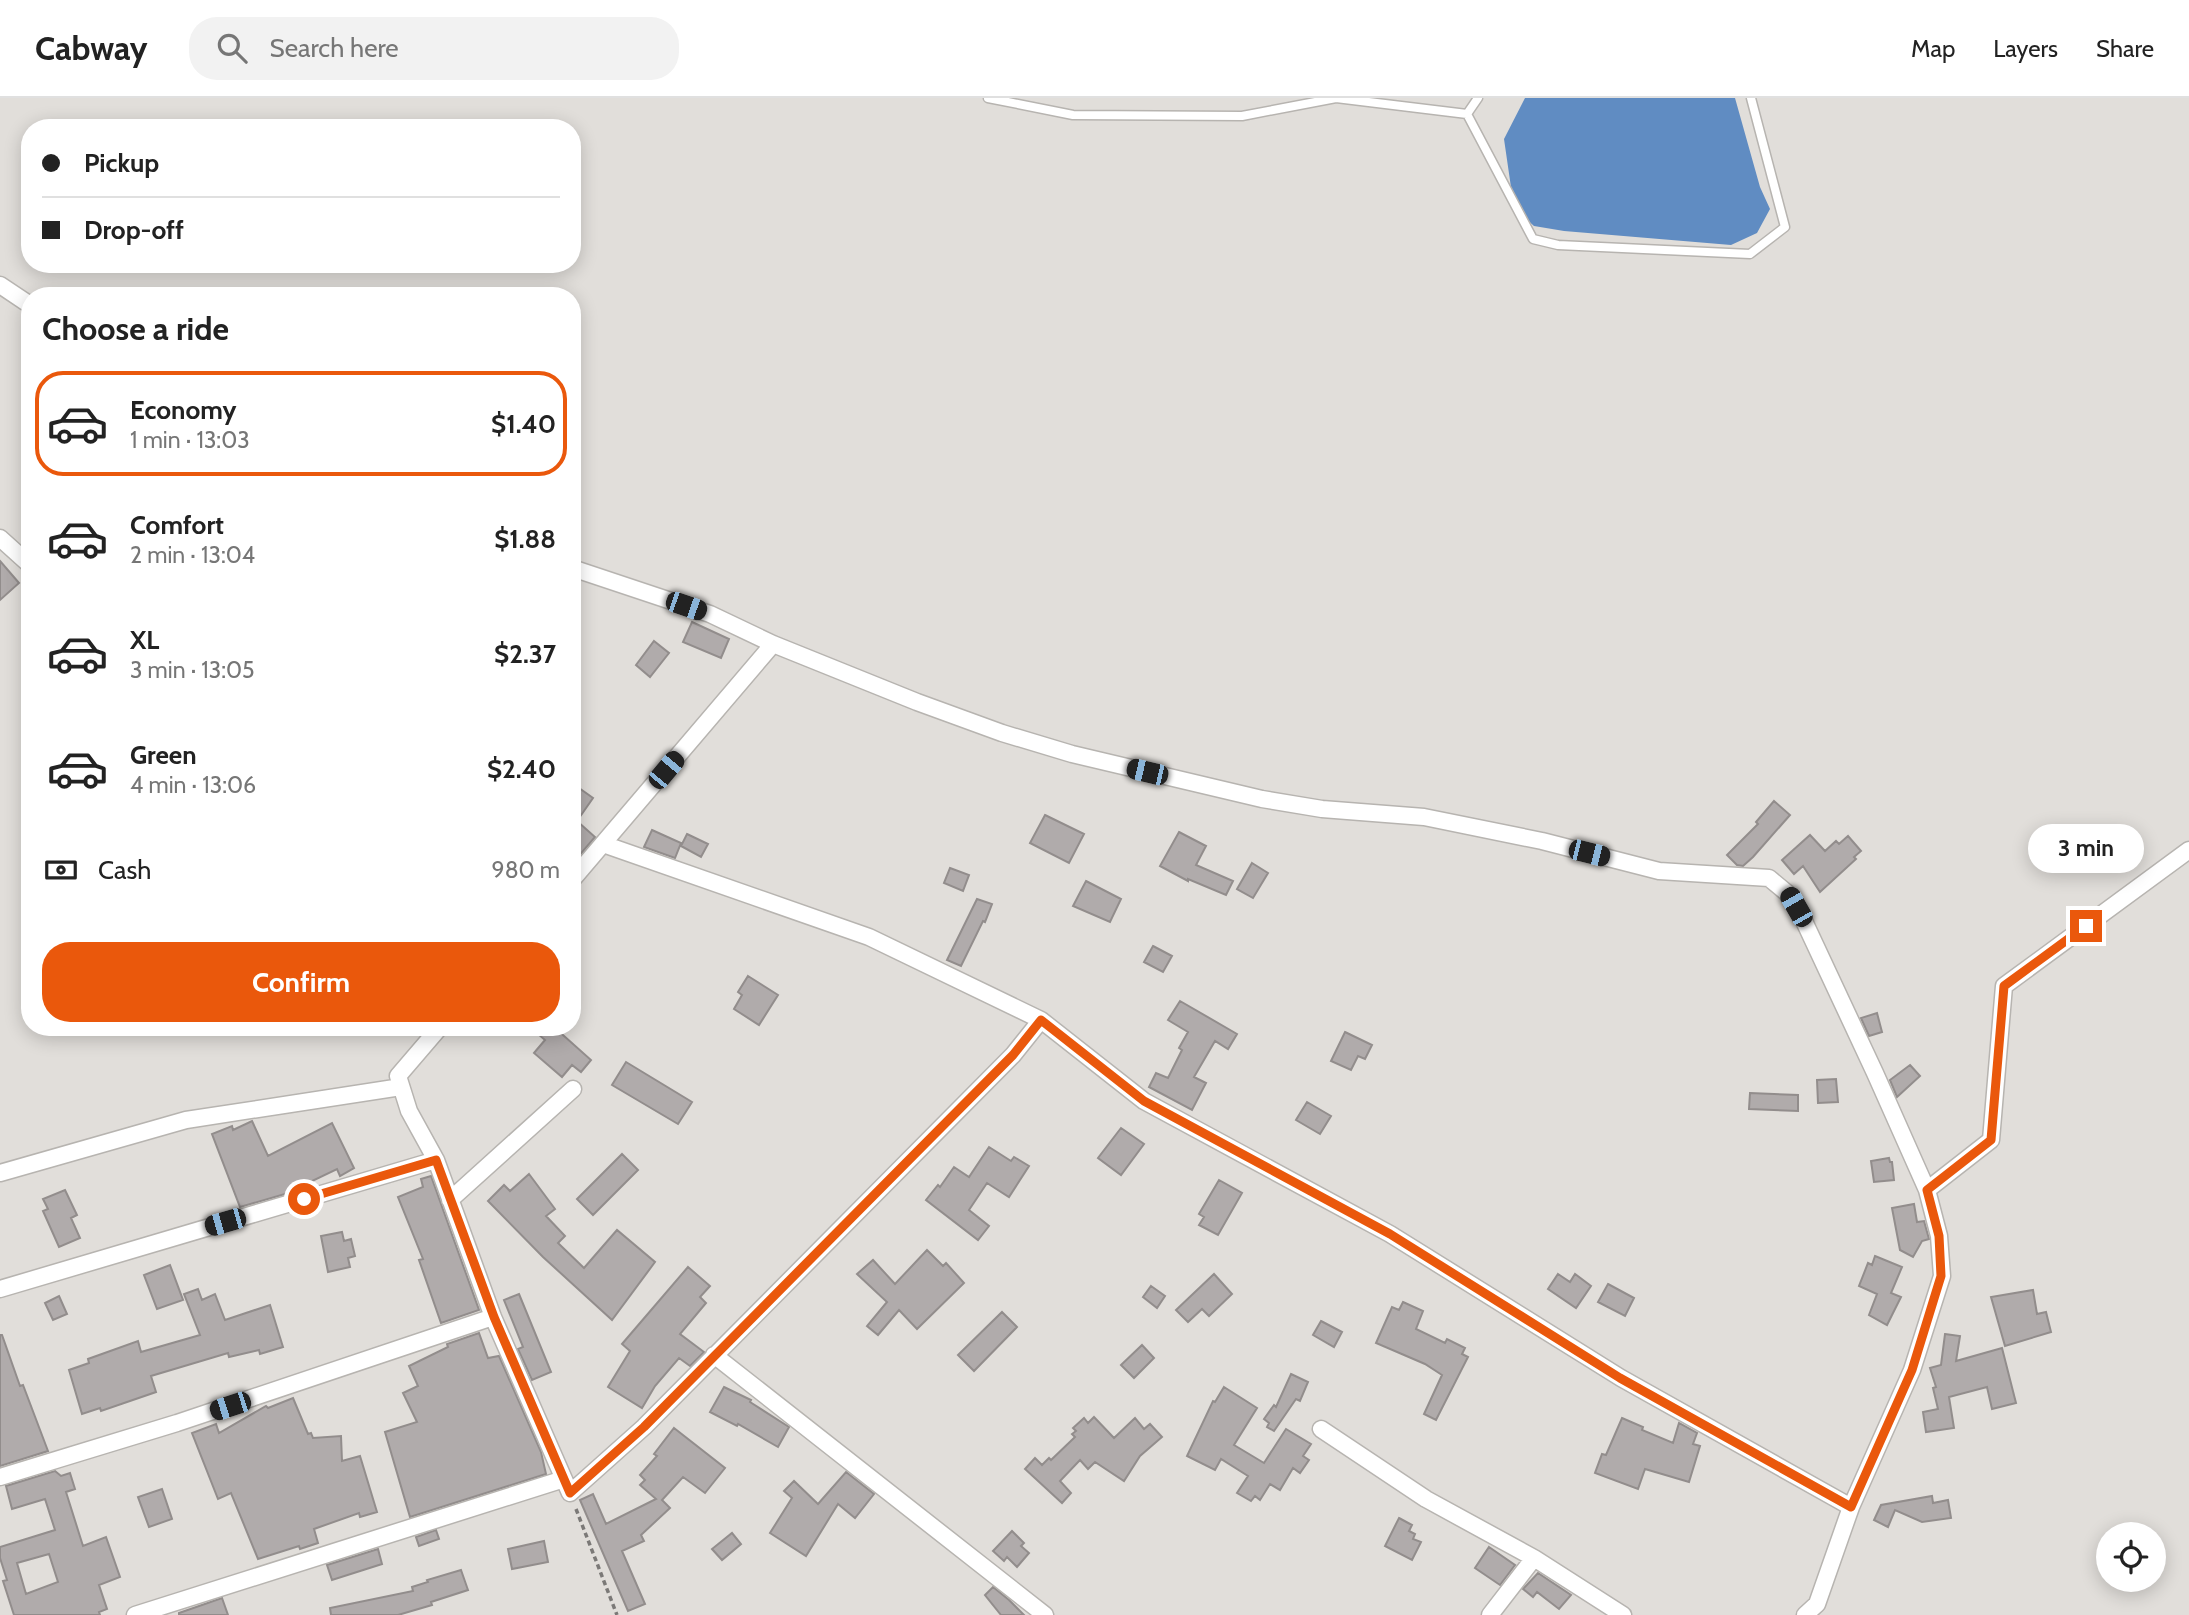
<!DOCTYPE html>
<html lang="en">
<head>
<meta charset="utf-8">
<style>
	:root { --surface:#fff; --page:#f2f2f2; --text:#222; --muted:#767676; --line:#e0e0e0; --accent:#ea580c }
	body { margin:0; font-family:Cabin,sans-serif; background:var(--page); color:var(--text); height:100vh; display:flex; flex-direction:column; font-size:26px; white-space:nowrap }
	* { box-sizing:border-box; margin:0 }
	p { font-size:23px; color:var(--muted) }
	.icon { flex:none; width:38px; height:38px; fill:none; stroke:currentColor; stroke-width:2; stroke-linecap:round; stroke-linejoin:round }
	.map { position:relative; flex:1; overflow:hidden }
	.side { position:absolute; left:21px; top:189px; width:560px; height:749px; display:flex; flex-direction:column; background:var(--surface); border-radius:28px; box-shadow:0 4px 18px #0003 }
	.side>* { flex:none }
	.hud { position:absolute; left:21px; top:21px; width:560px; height:154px; border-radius:28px; box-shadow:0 4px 18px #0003; display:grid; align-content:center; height:154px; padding:0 21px; background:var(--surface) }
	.tools { position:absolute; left:2096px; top:1424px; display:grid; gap:14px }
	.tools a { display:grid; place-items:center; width:70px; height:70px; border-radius:50%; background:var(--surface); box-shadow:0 4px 18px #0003; font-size:35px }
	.end { position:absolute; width:32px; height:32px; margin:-16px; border:9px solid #ea580c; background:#fff; box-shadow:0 0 0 4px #fff }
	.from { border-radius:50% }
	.bubble { position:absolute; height:49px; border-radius:24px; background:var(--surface); box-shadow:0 4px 18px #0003; font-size:23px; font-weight:800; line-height:49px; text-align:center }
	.car { position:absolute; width:21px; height:42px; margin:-21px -10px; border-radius:9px; box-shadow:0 0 5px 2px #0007; background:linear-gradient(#222 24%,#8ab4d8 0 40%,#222 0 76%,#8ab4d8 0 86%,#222 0) }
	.hud b { display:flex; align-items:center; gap:24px; height:66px; font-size:26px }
	.hud b+b { border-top:2px solid var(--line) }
	.hud i { width:18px; height:18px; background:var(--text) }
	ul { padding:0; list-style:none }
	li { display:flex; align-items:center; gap:21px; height:105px; margin:0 14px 10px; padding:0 7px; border:4px solid transparent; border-radius:28px }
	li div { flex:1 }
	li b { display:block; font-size:26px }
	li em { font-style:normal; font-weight:800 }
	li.selected { border-color:var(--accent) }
	li>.icon { width:63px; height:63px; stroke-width:1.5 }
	h2 { padding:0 21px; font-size:32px; line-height:84px }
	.pay { display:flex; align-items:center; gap:18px; height:77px; padding:0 21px; font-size:26px }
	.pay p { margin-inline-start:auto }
	.action { display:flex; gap:14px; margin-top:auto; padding:14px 21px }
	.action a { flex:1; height:80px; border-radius:28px; background:var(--accent); color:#fff; font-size:28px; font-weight:800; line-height:80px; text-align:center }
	header { display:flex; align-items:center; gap:42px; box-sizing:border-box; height:98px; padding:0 35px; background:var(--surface); border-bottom:2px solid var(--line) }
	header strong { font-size:33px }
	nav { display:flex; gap:38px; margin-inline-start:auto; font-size:24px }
	.search { width:490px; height:63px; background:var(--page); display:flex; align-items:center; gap:18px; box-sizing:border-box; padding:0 24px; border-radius:28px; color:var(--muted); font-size:26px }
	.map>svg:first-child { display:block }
	.water { fill:#608cc2 }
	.building { fill:#b0abab; stroke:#928d8c; stroke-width:2; fill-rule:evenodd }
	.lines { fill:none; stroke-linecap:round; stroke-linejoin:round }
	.lane-casing { stroke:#b7b4b0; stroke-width:11 }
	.street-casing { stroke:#b7b4b0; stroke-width:19 }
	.path { stroke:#7b7977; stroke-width:3.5; stroke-dasharray:5 3.5; stroke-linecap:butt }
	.lane { stroke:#fff; stroke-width:8 }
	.street { stroke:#fff; stroke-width:16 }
	.route { stroke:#ea580c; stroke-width:9 }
</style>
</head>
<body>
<header>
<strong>Cabway</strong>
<div class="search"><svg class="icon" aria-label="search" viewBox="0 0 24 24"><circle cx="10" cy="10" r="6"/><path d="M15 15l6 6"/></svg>Search here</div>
<nav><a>Map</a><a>Layers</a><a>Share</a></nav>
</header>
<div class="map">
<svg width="2189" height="1517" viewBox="0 0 2189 1517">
	<rect width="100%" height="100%" fill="#e1deda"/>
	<path class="water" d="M1525,0H1735L1760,89L1770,111L1757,135L1731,147L1564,133L1534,128L1514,110L1504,41Z"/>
	<path class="building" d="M0,463L19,485L0,502Z
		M692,524L729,541L721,560L683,544Z
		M654,543L669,555L650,579L636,567Z
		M572,685L593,700L577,723L595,739L572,766Z
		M1774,703L1790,717L1753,759L1743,768L1737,767L1727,757L1758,726L1756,724Z
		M1045,717L1084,736L1069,765L1030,745Z
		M652,732L681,745L675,760L644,749Z
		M1179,734L1206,748L1196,767L1233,783L1226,797L1188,781V783L1160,768Z
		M687,736L708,746L701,759L681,748Z
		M1810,737L1825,753L1836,743L1839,746L1848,738L1861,753L1854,759L1856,761L1820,794L1803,768L1794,776L1782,762Z
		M1252,765L1268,775L1253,800L1237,791Z
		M950,770L969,777L963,793L944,785Z
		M1086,783L1121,801L1110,824L1073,808Z
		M977,801L992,806L985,824L983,823L961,868L947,862Z
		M1153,848L1172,858L1163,874L1144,864Z
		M748,878L778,897L759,927L734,911L742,897L738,894Z
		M1180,903L1237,936L1228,951L1215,943L1194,979L1206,985L1192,1012L1149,989L1156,975L1168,980L1182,952L1179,950L1188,934L1168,922Z
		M1877,915L1882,934L1869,938L1861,920Z
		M530,929H554L591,962L581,974L572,967L562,979L534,955L545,942Z
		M1345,934L1372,947L1365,961L1358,958L1351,972L1331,963Z
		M626,964L692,1004L678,1026L612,987Z
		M1910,967L1920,978L1897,999L1890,982Z
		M1836,981L1838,1004L1818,1005L1817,982Z
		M1750,995L1798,997V1013L1749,1011Z
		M1307,1004L1331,1018L1320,1036L1296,1022Z
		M252,1023L268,1058L332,1025L354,1070L340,1078L337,1071L285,1096L240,1109L212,1036L232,1028L233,1032Z
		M1121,1030L1144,1046L1121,1077L1098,1060Z
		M989,1049L1011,1063L1014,1059L1029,1068L1009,1099L987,1085L969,1112L989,1128L978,1142L926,1102L938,1087L940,1089L954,1069L969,1079Z
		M622,1056L638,1072L593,1117L577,1101Z
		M1889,1060L1890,1064H1892L1894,1082L1874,1084L1871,1063Z
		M529,1076L555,1111L546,1118L565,1138L558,1145L584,1170L617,1132L655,1164L612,1222L543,1159L488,1103L504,1087L510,1093Z
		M431,1078L479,1212L441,1225L419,1162L423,1161L398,1099L423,1089L421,1081Z
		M1219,1082L1242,1095L1218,1137L1199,1127L1204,1119L1199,1116Z
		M65,1092L77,1117L71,1120L80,1140L59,1149L43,1113L48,1111L43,1101Z
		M1914,1106L1917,1124L1924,1123L1929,1141L1922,1143L1913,1159L1900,1152L1892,1110Z
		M342,1134L344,1143L351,1141L355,1158L348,1160L350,1169L328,1174L321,1138Z
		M927,1152L943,1168L946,1165L964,1185L917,1231L899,1212L878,1237L867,1228L887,1204L857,1176L873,1162L895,1186Z
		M1875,1158L1902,1169L1891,1195L1901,1199L1887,1227L1869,1217L1877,1196L1859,1188L1868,1165L1872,1167Z
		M170,1167L183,1202L157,1211L144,1177Z
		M688,1169L710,1188L700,1199L706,1205L680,1236L704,1254L690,1268L679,1260L655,1288L642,1310L608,1289L630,1253L622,1246Z
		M1214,1176L1232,1196L1209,1218L1202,1211L1188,1224L1176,1212Z
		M1558,1176L1570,1184L1575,1176L1591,1188L1576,1210L1548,1191Z
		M1608,1186L1634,1200L1625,1218L1598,1204Z
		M1151,1188L1165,1198L1157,1210L1143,1199Z
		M198,1191L202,1202L215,1196L225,1222L270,1207L283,1249L260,1256L259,1252L229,1259L228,1255L151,1278L156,1294L101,1313L100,1310L82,1316L69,1272L89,1265L88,1261L138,1243L141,1254L200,1237L184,1196Z
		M2033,1192L2037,1216L2046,1214L2051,1234L2005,1248L1991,1199Z
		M519,1196L551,1274L532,1282L518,1251L523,1249L504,1202Z
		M59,1198L67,1216L53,1222L45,1205Z
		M1403,1204L1423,1213L1416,1231L1445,1245L1447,1241L1465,1250L1462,1256L1468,1259L1436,1322L1424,1316L1442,1277L1425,1266L1376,1245L1392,1209L1399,1212Z
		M1002,1214L1017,1229L974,1273L958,1257Z
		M1321,1223L1342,1234L1334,1249L1313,1237Z
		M479,1235L488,1260L499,1258L541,1354L546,1376L410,1419L385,1334L417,1324L403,1295L418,1288L409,1268L448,1249L447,1246Z
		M1945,1236L1960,1238L1956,1263L2002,1250L2016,1305L1992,1311L1987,1289L1949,1299L1954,1330L1926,1334L1923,1314L1938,1311L1933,1290L1936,1289L1930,1270L1941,1267Z
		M0,1237H2L20,1288L23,1287L48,1353L0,1368Z
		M1142,1247L1154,1260L1134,1280L1121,1267Z
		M1291,1276L1308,1284L1300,1303L1296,1301L1274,1333L1267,1329L1269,1325L1264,1321L1274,1307L1276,1309Z
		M724,1289L751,1302L750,1304L789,1329L778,1349L738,1326L737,1328L710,1314Z
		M1224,1289L1257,1310L1234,1347L1264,1365L1286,1331L1311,1346L1303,1358L1309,1362L1300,1375L1293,1370L1280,1392L1270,1386L1260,1402L1255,1398L1251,1403L1237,1395L1248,1378L1221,1361L1215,1372L1187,1358L1213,1303L1215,1304Z
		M293,1300L308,1336L311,1335L313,1340L341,1338L342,1363L360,1358L377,1414L360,1419L359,1415L314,1431L318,1445L300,1451L299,1448L258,1461L231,1395L218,1401L192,1335L216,1326L219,1335L266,1308L268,1310Z
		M1094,1319L1114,1340L1135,1320L1144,1331L1150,1326L1162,1339L1140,1358L1124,1383L1095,1364L1088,1371L1080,1362L1060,1383L1071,1395L1062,1405L1025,1371L1035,1360L1042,1367L1049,1360L1051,1362L1075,1339L1072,1336L1076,1333L1073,1330L1084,1320L1088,1325Z
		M1622,1320L1643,1329L1642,1332L1673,1345L1679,1325L1697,1335L1693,1346L1700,1348L1689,1384L1645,1371L1638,1391L1595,1375L1602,1356L1606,1357Z
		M674,1330L725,1370L705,1395L683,1379L662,1402L670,1410L641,1437L644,1443L622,1453L645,1506L628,1513L580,1402L593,1396L606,1426L656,1401L640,1387L645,1382L640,1377L657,1358L654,1356Z
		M55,1373L61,1378L70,1375L75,1391L66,1394L83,1448L106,1439L120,1479L99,1487L107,1511L99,1514L100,1517H14L3,1483L7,1482L0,1460V1449L55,1432L45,1401L12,1411L6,1388ZM49,1456L58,1484L26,1496L17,1465Z
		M846,1374L874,1396L855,1420L838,1406L806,1458L770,1435L792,1400L784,1393L794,1383L818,1406Z
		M162,1391L172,1421L149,1429L138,1399Z
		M1932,1398L1933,1405L1948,1402L1951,1420L1922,1424L1895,1412L1888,1429L1874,1422L1881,1407Z
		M1399,1420L1412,1427L1409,1433L1415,1436L1413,1441L1421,1444L1412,1462L1385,1448Z
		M436,1432L439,1441L419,1448L416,1439Z
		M1012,1433L1024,1445L1021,1448L1029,1455L1017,1469L1007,1459L1004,1463L993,1453Z
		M732,1435L741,1446L722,1462L712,1451Z
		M544,1443L548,1464L512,1471L508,1451Z
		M1489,1449L1515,1467L1500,1487L1475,1470Z
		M378,1451L382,1466L332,1482L327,1467Z
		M461,1472L468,1492L431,1504L432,1507L398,1517H331L330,1510L413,1493L412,1489L428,1484L427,1482Z
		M1538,1475L1571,1497L1559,1511L1537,1494L1533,1499L1523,1491Z
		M993,1489L1009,1502L1024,1517H1001L985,1497Z
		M222,1500L228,1517H179V1515Z"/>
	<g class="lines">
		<g class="lane-casing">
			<path id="lane" d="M988,0L1073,17L1242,18L1336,0L1467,16
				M1478,0L1467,16L1533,141L1558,147L1750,156L1785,129L1751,0"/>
		</g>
		<g class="street-casing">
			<path id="street" d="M0,187L30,207
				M0,440L30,467
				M572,470L710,516L773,546L917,604L1002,635L1072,656L1262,701L1322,711L1424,719L1542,743L1659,773L1769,780L1787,795L1804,823L1875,975L1927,1092L1939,1138L1942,1178L1912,1272L1851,1409L1817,1506L1805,1517
				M603,746L869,839L1041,922
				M572,782L773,546
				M440,929L398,978L409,1013L436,1062L493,1219L570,1395L644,1329L1013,957L1041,922L1144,1003L1390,1136L1621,1280L1851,1409
				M0,1075L186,1022L401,989
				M1927,1092L1991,1042L2004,888L2189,752
				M450,1102L573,991
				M0,1191L436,1062
				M714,1257L1045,1517
				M1321,1331L1426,1401L1534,1460L1623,1517
				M0,1379L177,1325L493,1219
				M135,1517L564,1381
				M1490,1517L1534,1460"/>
		</g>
		<path class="path" d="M576,1411L617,1517"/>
		<use href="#lane" class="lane"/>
		<use href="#street" class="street"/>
	</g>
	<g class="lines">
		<path class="route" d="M304,1101L436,1062L494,1219L570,1395L644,1329L1013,957L1041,922L1144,1003L1390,1136L1620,1280L1851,1409L1912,1272L1941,1178L1939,1138L1927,1092L1991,1042L2004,888L2086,828"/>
	</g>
</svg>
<div class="tools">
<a><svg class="icon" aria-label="locate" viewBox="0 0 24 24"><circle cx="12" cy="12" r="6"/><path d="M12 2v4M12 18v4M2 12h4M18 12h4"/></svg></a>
</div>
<i class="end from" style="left:304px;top:1101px"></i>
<i class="end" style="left:2086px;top:828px"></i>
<div class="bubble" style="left:2028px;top:726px;width:116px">3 min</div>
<i class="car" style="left:686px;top:508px;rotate:109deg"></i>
<i class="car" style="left:666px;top:672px;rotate:40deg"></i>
<i class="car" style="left:1147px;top:674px;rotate:283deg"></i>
<i class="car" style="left:1589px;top:755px;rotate:104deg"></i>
<i class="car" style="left:1796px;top:809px;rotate:330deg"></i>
<i class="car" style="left:225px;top:1124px;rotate:254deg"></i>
<i class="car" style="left:230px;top:1308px;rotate:252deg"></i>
<div class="hud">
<b><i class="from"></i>Pickup</b>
<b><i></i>Drop-off</b>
</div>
<section class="side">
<h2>Choose a ride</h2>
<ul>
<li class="selected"><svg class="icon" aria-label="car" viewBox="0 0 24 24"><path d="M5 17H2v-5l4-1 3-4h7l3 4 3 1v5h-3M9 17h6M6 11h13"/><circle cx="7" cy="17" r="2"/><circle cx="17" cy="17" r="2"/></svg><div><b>Economy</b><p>1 min · 13:03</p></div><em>$1.40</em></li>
<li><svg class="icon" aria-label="car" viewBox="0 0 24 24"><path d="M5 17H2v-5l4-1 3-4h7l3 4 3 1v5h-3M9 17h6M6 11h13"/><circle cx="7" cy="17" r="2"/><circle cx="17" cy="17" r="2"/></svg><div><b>Comfort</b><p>2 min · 13:04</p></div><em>$1.88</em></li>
<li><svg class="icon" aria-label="car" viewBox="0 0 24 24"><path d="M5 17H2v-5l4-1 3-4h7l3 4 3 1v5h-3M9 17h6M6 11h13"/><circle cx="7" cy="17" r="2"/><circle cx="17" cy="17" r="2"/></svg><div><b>XL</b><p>3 min · 13:05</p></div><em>$2.37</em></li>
<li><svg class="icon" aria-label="car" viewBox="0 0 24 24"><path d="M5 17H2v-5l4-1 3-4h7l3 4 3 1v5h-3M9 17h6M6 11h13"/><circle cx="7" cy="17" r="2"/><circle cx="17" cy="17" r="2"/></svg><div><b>Green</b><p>4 min · 13:06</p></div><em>$2.40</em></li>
</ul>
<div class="pay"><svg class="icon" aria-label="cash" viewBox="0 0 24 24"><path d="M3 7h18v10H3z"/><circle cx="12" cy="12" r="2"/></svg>Cash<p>980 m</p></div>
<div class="action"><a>Confirm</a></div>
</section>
</div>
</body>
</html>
